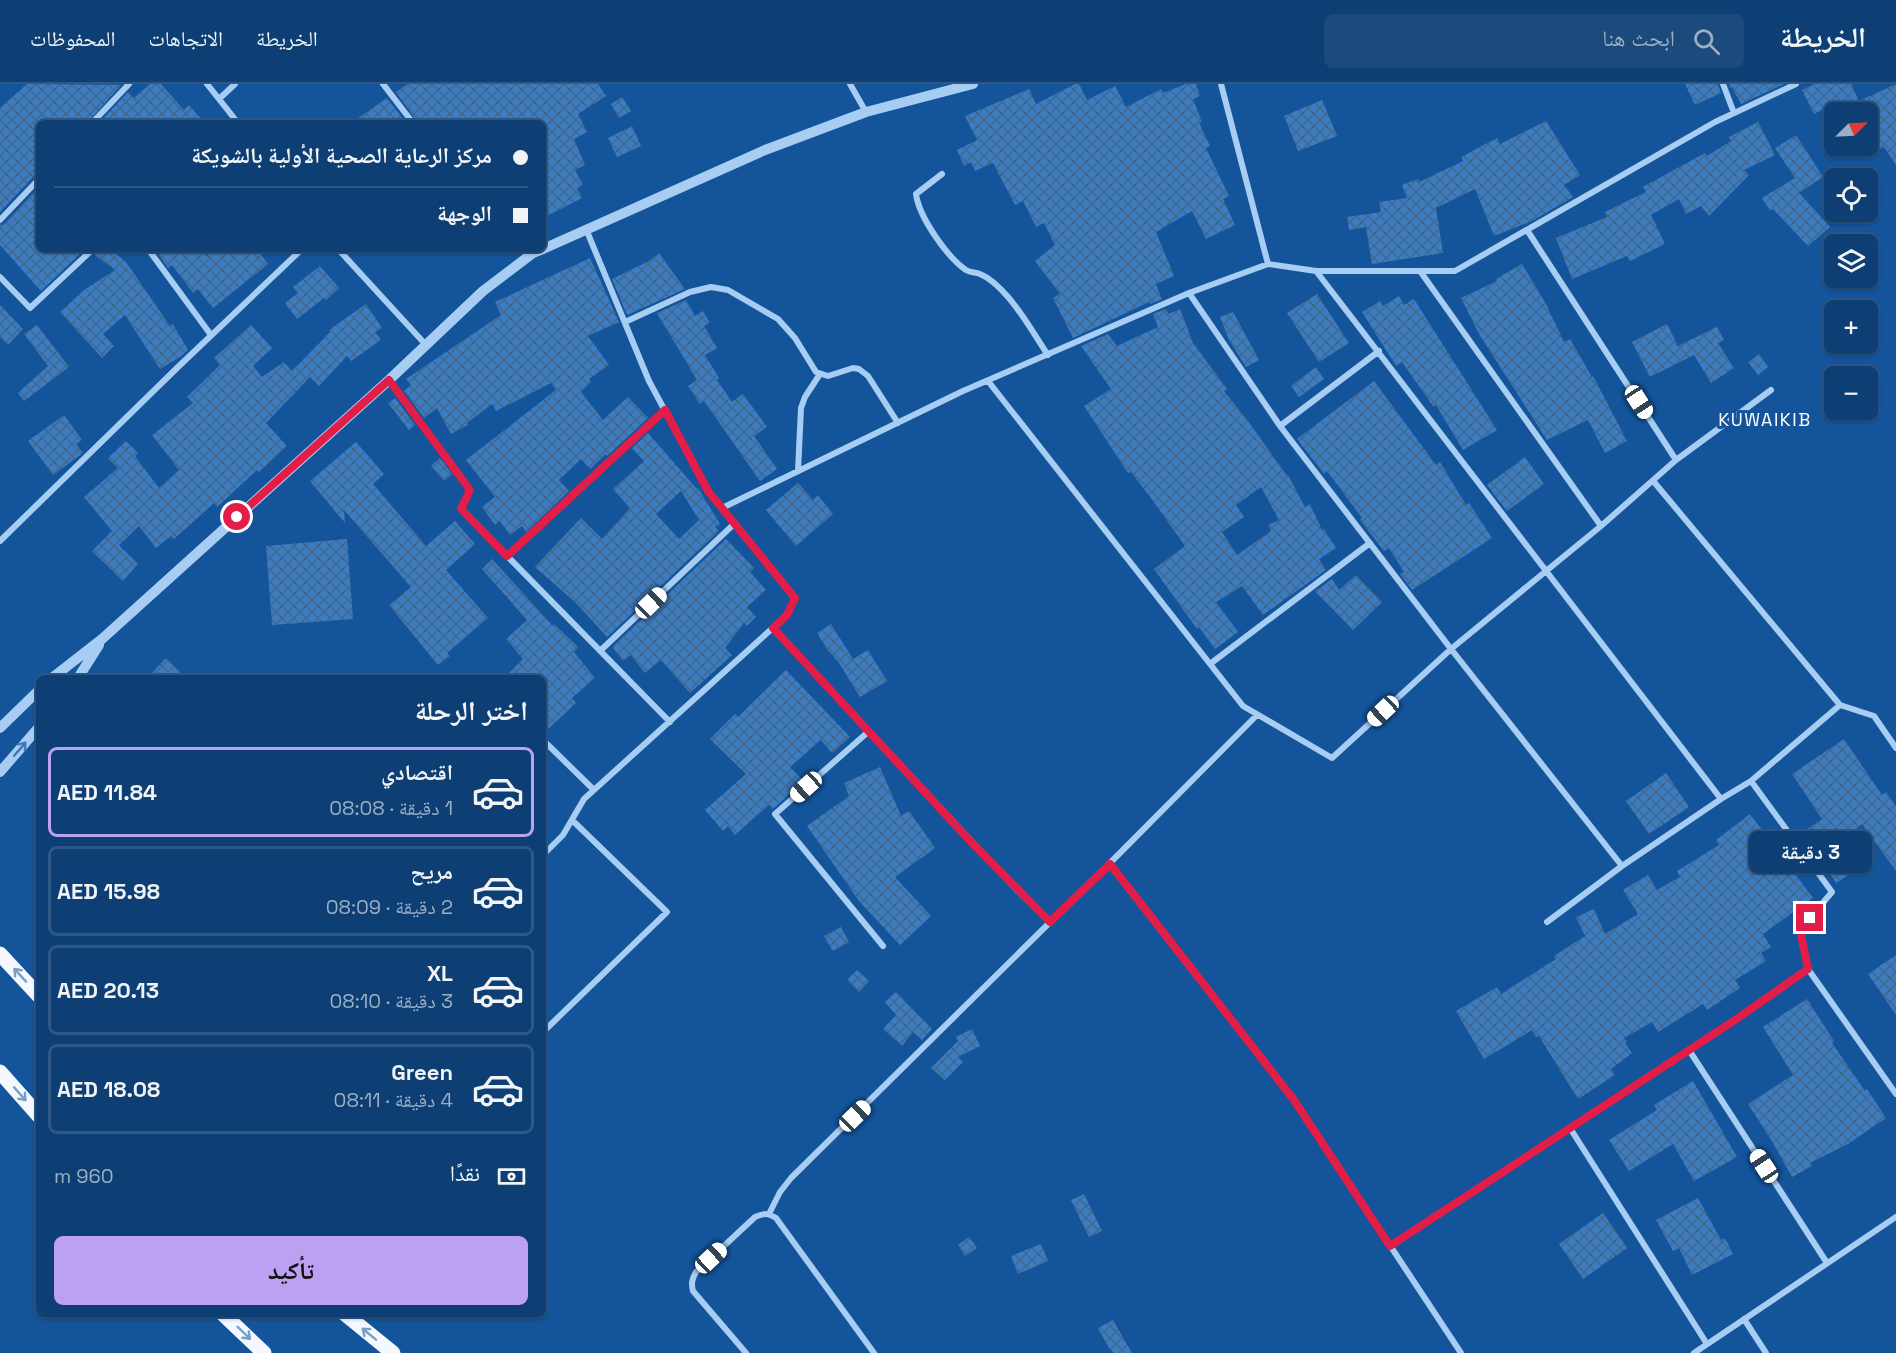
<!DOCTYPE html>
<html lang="ar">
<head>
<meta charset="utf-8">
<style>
	:root { --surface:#0e3f74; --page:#1c4a7c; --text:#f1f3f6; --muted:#9bafc5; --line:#2e5886; --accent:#bca0f2 }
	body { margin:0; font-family:"Space Grotesk","Noto Naskh Arabic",sans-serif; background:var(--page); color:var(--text); direction:rtl; height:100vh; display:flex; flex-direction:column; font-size:22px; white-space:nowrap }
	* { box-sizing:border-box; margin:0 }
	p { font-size:20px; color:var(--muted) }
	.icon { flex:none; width:33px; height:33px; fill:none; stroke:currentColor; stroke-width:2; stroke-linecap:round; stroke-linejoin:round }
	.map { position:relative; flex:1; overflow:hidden; direction:ltr }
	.side { position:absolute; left:36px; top:591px; width:510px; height:642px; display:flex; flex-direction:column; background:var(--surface); border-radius:9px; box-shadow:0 2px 4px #0004,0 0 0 2px var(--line); direction:rtl }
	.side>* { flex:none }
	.top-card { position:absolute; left:36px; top:36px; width:510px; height:132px; border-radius:9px; box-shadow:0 2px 4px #0004,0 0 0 2px var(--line); direction:rtl; display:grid; align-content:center; height:132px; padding:0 18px; background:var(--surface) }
	.needle { width:39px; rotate:66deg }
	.buttons { position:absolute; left:1824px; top:18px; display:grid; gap:12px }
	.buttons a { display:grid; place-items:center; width:54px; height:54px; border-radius:9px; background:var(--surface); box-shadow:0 2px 4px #0004,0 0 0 2px var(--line); font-size:30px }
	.end { position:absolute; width:27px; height:27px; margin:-14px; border:8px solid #e11d48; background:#fff; box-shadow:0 0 0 3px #fff }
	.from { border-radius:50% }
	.bubble { position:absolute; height:42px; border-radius:9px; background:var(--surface); box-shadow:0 2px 4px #0004,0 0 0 2px var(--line); font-size:20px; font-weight:700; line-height:42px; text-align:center; direction:rtl }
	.car { position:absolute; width:18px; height:36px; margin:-18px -9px; border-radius:8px; box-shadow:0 0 4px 2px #0007; background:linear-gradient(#fff 24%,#345 0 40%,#fff 0 76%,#345 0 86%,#fff 0) }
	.top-card b { display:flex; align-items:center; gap:21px; height:57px; font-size:22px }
	.top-card b+b { border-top:2px solid var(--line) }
	.top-card i { width:15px; height:15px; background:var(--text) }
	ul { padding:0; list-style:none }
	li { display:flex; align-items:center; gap:18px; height:90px; margin:0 12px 9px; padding:0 6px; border:3px solid var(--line); border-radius:9px }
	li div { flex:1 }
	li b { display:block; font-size:22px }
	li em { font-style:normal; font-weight:700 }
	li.on { border-color:var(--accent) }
	li>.icon { width:54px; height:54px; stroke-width:1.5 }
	h2 { padding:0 18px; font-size:27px; line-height:72px }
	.pay { display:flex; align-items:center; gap:15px; height:66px; padding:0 18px; font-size:22px }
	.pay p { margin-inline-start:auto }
	.cta { display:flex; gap:12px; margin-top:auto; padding:12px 18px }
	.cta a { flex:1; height:69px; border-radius:9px; background:var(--accent); color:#111; font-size:24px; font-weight:700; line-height:69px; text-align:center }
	header { display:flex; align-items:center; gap:36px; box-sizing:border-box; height:84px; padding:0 30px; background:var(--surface); border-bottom:2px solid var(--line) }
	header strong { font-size:28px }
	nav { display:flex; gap:33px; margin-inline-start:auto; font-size:21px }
	.search { width:420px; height:54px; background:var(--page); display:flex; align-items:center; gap:15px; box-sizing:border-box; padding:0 21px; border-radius:9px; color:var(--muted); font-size:22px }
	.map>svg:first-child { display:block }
	.building { fill:url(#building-cross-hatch); fill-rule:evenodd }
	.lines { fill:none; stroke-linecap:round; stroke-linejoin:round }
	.minor { stroke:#a8cdf3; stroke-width:6 }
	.tertiary { stroke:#a8cdf3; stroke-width:10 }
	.primary { stroke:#f4f9ff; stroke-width:15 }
	.oneway { stroke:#4078b5 }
	.oneway2 { stroke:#789ec8 }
	.route { stroke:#e11d48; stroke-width:8 }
	.labels { text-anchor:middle; stroke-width:6; stroke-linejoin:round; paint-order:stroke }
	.neighbourhood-label { font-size:18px; letter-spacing:1.5px; fill:#fff; stroke:#13549b }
</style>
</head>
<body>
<header>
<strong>الخريطة</strong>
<div class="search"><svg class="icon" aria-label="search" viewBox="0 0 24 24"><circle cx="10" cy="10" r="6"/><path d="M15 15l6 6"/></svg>ابحث هنا</div>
<nav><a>الخريطة</a><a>الاتجاهات</a><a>المحفوظات</a></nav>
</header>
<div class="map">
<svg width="1896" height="1269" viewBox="0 0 1896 1269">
	<defs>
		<pattern id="building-cross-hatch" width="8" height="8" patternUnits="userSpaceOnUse" patternTransform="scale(1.5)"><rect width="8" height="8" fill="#3c7dc2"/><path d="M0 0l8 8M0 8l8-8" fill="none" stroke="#43678d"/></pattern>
	</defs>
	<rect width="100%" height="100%" fill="#13549b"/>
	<path class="building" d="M27,0L121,1L87,39H39V90L35,91L0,128V24Z
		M150,0H161L184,26L189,21L205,39H99L128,8L134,14Z
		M407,0H598L606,12L578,30L587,48L574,55L585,81L575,86L583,101L577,104L582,114L543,134V39H418L396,8Z
		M1075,0H1079L1087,16L1115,2L1126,23L1161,5L1163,9L1186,0H1196L1200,12L1193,15L1202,38L1199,39L1210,62L1206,64L1229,112L1223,115L1235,141L1206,155L1192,127L1156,148L1174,192L1156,200L1162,215L1150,220L1149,218L1073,254L1053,214L1060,210L1035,177L1055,161L1044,139L1036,143L1023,117L1015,121L993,79L975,87L971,78L964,82L957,66L977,56L965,32L1029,5L1036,20Z
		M1685,0H1718L1721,9L1695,21Z
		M1729,0H1784L1741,20L1732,3L1730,4Z
		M1814,0H1851L1859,17L1896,0V81L1884,63L1868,70V28H1833L1839,26L1836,19L1814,30L1802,6Z
		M622,13L631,27L619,34L611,20Z
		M387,14L406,39H351Z
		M1322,16L1337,52L1298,67L1284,32Z
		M1546,37L1580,91L1564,101L1573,113L1532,137L1494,152L1475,105L1436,124L1443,169L1372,180L1366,143L1349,146L1347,133L1381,128L1379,118L1407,114L1402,101L1418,95L1419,98L1463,77L1461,73L1497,54L1500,60Z
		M1758,38L1775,71L1744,86L1749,91L1709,132L1701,122L1686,130L1679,115L1651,131L1665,160L1630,177L1627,172L1572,195L1556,154L1607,133L1605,128L1646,108L1643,103L1705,69L1707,72L1731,57L1729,53Z
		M632,42L641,62L617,73L608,54Z
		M1796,51L1823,93L1799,109L1830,143L1808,162L1773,125L1770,127L1762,114L1795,94L1775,64Z
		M39,103V165H85L41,207L0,161V141L4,140Z
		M98,165H110L126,178L170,242L173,240L188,266L180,273L160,285L125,231L103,250L114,262L102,274L60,228L84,206L115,186L95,171Z
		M166,165H200L206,172L215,165H257L268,180L213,224L198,205L193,209L172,181L168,184L158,170Z
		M659,169L685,205L627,231L612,195L649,177Z
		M590,174L619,238L588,252L609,281L589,295L591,298L581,308L603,336L628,313L648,334L607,372L606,370L590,385L581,375L559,396L569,407L526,448L522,442L510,451L500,437L495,441L482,423L495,413L466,376L556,306L551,299L496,327L492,320L467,339L468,341L451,350L437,324L424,334L404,307L411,301L406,295L501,231L495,218Z
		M1522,180L1546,220L1564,258L1570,255L1592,293L1593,292L1627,357L1605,369L1588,336L1547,356L1479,250L1461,214L1497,197L1496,195Z
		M320,182L339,204L326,216L324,214L297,235L285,219L298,209L293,203Z
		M1317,210L1349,259L1319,278L1287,229Z
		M1399,212L1404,221L1414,215L1497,346L1463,366L1436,321L1433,322L1402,278L1396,282L1362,228L1380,217L1383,222Z
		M686,216L695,232L703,227L710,239L704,242L717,264L705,271L719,294L717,296L732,318L743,310L767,343L754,352L777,385L760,397L704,317L700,320L688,302L697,296L657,229Z
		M366,220L382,244L375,248L381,256L351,277L347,272L319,302L310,293L266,339L287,362L259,388L257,386L217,423L214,419L174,455L171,452L156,464L139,442L119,461L138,480L123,497L92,467L112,447L84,413L118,384L108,374L126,357L138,369L135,372L159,404L179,386L152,351L193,319L187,313L220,281L214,274L251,241L272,264L253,282L262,293L284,278L292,287L330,248L329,246Z
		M0,221L23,245L8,261L0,253Z
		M1166,225L1168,230L1180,225L1193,259L1227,305L1224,307L1248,337L1287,392L1288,391L1305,423L1310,420L1322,446L1324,445L1336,464L1319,475L1326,486L1263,531L1242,502L1216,518L1238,548L1215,565L1199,543L1197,545L1154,485L1185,462L1151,414L1131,388L1128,389L1084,322L1111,305L1081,262L1108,250L1117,262L1158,243L1153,230ZM1261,403L1279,436L1268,441L1271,447L1237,471L1222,448L1244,433L1236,421Z
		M1233,228L1259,276L1246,283L1229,256L1220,233Z
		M1667,240L1678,262L1717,243L1724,256L1718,259L1734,284L1711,299L1694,271L1650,293L1632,258Z
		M37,241L69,283L24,317L18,309L48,282L24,250Z
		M1759,270L1768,283L1758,291L1748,278Z
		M1316,283L1324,295L1299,313L1291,302Z
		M1374,297L1436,381L1440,378L1466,421L1469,419L1492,454L1412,506L1400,490L1404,488L1389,464L1384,467L1360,436L1362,434L1327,387L1324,390L1297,355Z
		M395,314L415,341L409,346L388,319Z
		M64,331L82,356L76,360L83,369L53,391L28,357Z
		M648,349L697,405L698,404L720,440L715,443L719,447L607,553L576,519L535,483L581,434L602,455L630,424L613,405L644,377L632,364ZM681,407L699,436L679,455L656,430Z
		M356,358L384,390L373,400L426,462L455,437L475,460L446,486L488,534L447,569L450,572L438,581L389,521L411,503L344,426L345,439L310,397Z
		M1525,373L1544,400L1507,427L1487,401Z
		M440,374L452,390L444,397L431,382Z
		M798,399L813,416L818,411L833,430L796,462L766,426Z
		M347,455L353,535L272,541L266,462Z
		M726,455L754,484L750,488L766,506L747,523L756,533L747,542L744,539L725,564L732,571L690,609L661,576L645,589L631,571L623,577L613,564L614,561Z
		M492,475L553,542L554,540L578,563L574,568L595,594L572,614L576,619L543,650V594H504L523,575L506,555L527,536L482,485Z
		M1356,491L1382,518L1353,546L1315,507L1332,495L1339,506Z
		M831,540L853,575L868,566L887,597L860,613L839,579L826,564L817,549Z
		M166,574L186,594H147Z
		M786,586L850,653L832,669L821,656L790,683L804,697L773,725L769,721L735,751L728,742L723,747L705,726L746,690L710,655L735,630L738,633Z
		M1844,655L1882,711L1886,708L1896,722V787L1862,740L1840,757L1858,785L1836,799L1803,748L1822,735L1792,690Z
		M880,683L901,732L909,727L935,764L895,793L931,832L900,861L859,817L807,742L849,712L844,699Z
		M1666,689L1689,723L1649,750L1626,717Z
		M1750,730L1813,814L1763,850L1771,863L1761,869L1766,877L1735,896L1740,904L1707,926L1703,920L1658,948L1652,938L1624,954L1627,957L1625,959L1632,969L1611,985L1615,991L1578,1015L1539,952L1536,953L1532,946L1484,975L1456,927L1497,903L1501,910L1556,875L1554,872L1585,852L1576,833L1594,825L1605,850L1638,830L1623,806L1648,791L1657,806L1680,793L1677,787L1719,761L1716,756Z
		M841,843L849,858L833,867L824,852Z
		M1896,871V931L1868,890Z
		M857,886L869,897L859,908L847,896Z
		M896,908L932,945L922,956L913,948L902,962L883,945L896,931L885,918Z
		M1807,915L1834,957L1832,959L1865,1007L1867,1005L1886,1034L1848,1060L1810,1079L1812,1082L1792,1093L1772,1057L1748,1020L1793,991L1763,943Z
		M972,945L980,962L958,973L963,978L945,996L931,984L958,957L956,953Z
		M1693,997L1737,1073L1694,1097L1673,1060L1629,1087L1609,1056L1657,1026L1654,1021Z
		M1084,1110L1102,1147L1089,1153L1071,1116Z
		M1698,1114L1721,1156L1725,1154L1733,1170L1692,1191L1679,1164L1673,1167L1656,1136Z
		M1603,1129L1627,1164L1583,1195L1559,1160Z
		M969,1153L977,1164L965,1172L958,1161Z
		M1041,1160L1048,1177L1018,1190L1011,1172Z
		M1113,1236L1132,1269H1114L1109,1264L1098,1244Z"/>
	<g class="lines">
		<path class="minor" d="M207,0L238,39
			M383,0L413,39
			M850,0L866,28
			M1221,0L1268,180
			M1723,0L1734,29
			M219,15L235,0
			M92,39L129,0
			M942,90L916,110C919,133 947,173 966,186C971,189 975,188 980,190C990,194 1001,205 1008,213C1023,230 1035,252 1048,271
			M0,136L39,95
			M1527,146L1676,376
			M148,165L211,251
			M338,165L426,261
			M1316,187L1721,715
			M1420,187L1601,442
			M0,193L30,224L93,165
			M1189,209L1280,342L1451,565L1622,782
			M625,238L690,208L711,203L728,206L778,235L795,254L816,288L828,292L853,284L859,285L868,292L898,339
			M389,296L470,406L461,425L670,638
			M988,297L1243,622L1332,674L1451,565L1601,442L1676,376L1771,306
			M1280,342L1379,267
			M798,387L801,324L805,313L820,290
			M1654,398L1840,621
			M722,424L963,307L1189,209L1268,180L1316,187H1455L1715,38L1796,0
			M0,457L178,283L302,165
			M507,472L665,326
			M773,544L1017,806L1050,838
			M600,567L735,439
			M1210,580L1370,459
			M868,648L775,730L883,862
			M543,656L594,706
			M1751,697L1832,808L1810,834L1801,851L1808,885L1896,1010
			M543,771L563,751L584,715L787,531L795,514L708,407L649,297L586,145
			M1109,780L1294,1016L1461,1269
			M1547,838L1622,782L1721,715L1751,697L1840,621L1874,632L1896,664
			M543,948L667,828L572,736
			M1689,966L1827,1179
			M1570,1044L1707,1260
			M769,1130L780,1108L791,1094L1109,780L1257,631
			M1390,1162L1735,936L1808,885
			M1744,1235L1766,1269
			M746,1269L693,1207C691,1199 692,1195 696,1188L755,1133C764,1129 768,1129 776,1134L874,1269
			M1694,1269L1896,1133"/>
		<path class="tertiary" d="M543,165L765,66L866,28L973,0
			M52,594L102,555L389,296L483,207L533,169L543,165
			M78,594L99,561
			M0,644L39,606
			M0,688L39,643"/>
		<path class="primary" d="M0,870L39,912
			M0,988L39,1032
			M223,1230L264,1269
			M345,1230L393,1269"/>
	</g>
	<defs><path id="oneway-shaft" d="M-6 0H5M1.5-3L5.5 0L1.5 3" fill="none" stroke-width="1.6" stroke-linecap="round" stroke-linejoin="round" transform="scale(1.5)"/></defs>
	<use class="oneway" href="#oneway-shaft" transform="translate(20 665) rotate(-49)"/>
	<g class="oneway2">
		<use href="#oneway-shaft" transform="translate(20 891) rotate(-133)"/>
		<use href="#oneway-shaft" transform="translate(20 1010) rotate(48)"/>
		<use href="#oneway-shaft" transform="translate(244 1249) rotate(44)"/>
		<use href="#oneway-shaft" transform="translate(369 1250) rotate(-141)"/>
	</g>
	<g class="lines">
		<path class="route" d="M237,433L389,296L470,406L461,425L507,472L665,326L708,407L795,514L787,531L773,544L972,759L1050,838L1110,780L1294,1016L1390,1162L1735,936L1808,885L1801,851L1810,834"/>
	</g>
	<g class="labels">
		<g class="neighbourhood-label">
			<text x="1765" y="342">KUWAIKIB</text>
		</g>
	</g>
</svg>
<div class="buttons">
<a><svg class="needle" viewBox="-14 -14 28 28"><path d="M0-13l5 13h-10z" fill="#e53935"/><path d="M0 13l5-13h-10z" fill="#9bafc5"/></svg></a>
<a><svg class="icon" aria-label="locate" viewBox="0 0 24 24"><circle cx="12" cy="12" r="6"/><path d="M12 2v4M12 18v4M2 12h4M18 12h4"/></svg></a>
<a><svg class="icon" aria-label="layers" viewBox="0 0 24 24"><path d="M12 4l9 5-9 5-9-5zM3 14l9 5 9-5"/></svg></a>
<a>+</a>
<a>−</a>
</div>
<i class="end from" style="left:237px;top:433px"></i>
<i class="end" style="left:1810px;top:834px"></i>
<div class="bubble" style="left:1749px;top:747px;width:123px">3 دقيقة</div>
<i class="car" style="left:1639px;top:318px;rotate:147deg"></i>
<i class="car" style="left:651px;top:519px;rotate:46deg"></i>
<i class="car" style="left:1383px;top:627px;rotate:227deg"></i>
<i class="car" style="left:806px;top:703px;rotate:228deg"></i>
<i class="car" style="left:855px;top:1032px;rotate:46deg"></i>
<i class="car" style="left:1764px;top:1082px;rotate:327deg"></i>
<i class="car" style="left:711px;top:1174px;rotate:47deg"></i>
<div class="top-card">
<b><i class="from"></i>مركز الرعاية الصحية الأولية بالشويكة</b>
<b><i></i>الوجهة</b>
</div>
<section class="side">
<h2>اختر الرحلة</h2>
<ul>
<li class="on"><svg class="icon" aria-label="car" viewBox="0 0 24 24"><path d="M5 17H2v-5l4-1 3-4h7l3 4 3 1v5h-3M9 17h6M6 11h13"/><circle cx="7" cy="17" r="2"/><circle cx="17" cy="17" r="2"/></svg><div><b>اقتصادي</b><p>1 دقيقة · 08:08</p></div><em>AED 11.84</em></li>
<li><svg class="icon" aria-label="car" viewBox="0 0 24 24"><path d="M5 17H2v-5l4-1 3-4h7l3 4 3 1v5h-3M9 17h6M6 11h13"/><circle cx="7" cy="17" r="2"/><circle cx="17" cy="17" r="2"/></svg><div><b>مريح</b><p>2 دقيقة · 08:09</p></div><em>AED 15.98</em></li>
<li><svg class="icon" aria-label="car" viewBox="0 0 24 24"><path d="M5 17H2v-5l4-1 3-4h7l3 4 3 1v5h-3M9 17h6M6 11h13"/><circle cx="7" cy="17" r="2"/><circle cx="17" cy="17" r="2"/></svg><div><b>XL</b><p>3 دقيقة · 08:10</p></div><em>AED 20.13</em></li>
<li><svg class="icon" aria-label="car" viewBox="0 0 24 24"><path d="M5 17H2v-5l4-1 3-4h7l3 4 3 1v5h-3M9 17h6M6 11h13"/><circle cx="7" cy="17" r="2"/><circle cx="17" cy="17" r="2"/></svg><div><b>Green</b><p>4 دقيقة · 08:11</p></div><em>AED 18.08</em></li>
</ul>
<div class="pay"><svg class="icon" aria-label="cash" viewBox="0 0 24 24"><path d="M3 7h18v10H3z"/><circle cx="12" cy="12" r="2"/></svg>نقدًا<p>960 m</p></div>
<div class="cta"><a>تأكيد</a></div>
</section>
</div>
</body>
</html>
